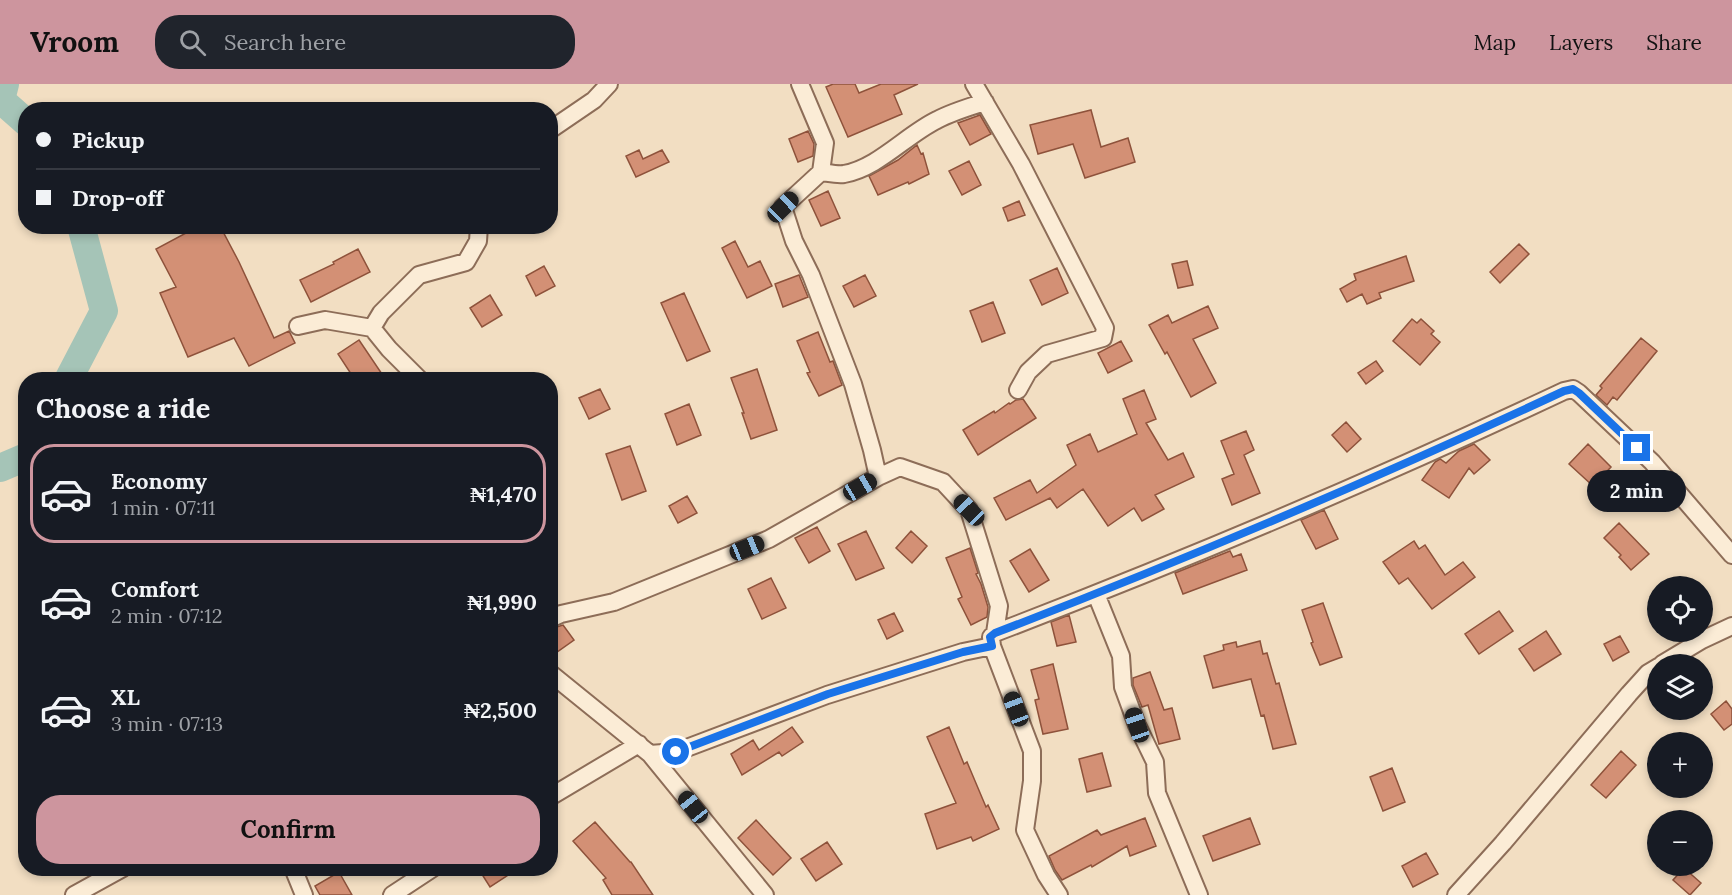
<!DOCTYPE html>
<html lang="en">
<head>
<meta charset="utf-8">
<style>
	:root { --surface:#171b24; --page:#20242c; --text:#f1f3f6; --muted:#9ea1a6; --line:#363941; --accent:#cd959e }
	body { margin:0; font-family:Lora,serif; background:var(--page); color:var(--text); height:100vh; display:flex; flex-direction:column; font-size:22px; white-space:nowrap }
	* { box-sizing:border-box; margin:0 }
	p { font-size:20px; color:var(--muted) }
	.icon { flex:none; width:33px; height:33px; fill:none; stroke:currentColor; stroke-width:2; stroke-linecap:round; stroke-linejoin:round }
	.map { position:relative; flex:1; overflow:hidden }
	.details { position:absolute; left:18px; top:288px; width:540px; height:504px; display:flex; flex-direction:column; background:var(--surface); border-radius:24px; box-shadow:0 3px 9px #0003 }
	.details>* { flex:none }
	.hud { position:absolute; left:18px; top:18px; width:540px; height:132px; border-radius:24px; box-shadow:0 3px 9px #0003; display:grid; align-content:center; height:132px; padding:0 18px; background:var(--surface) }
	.fabs { position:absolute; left:1647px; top:492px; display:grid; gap:12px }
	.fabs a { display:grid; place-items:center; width:66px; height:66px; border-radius:50%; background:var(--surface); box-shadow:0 3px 9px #0003; font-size:30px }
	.end { position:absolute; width:27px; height:27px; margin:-14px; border:8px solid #1a73e8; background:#fff; box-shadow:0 0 0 3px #fff }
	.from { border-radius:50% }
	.bubble { position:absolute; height:42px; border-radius:21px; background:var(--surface); box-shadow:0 3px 9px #0003; font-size:20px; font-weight:800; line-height:42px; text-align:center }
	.car { position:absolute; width:18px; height:36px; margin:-18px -9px; border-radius:8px; box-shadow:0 0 4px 2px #0007; background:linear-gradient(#222 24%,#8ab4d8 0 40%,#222 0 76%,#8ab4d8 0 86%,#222 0) }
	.hud b { display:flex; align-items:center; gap:21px; height:57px; font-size:22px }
	.hud b+b { border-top:2px solid var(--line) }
	.hud i { width:15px; height:15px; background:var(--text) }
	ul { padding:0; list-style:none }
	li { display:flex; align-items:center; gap:18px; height:99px; margin:0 12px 9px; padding:0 6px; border:3px solid transparent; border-radius:24px }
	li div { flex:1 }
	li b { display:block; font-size:22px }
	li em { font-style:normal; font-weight:800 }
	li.active { border-color:var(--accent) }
	li>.icon { width:54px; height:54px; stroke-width:1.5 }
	h2 { padding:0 18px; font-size:27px; line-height:72px }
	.cta { display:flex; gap:12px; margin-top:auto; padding:12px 18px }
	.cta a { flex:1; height:69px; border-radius:24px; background:var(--accent); color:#111; font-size:24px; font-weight:800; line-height:69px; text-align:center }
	header { display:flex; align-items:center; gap:36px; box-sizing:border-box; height:84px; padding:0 30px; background:var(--accent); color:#111 }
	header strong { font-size:28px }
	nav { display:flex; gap:33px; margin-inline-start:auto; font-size:21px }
	.search { width:420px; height:54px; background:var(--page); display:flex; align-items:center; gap:15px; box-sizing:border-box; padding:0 21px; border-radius:24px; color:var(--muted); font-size:22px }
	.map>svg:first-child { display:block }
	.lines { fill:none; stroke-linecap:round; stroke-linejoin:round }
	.river { stroke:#a5c4b7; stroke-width:28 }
	.building { fill:#d39075; stroke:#8e523b; stroke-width:1.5 }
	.minor-casing { stroke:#8d6d58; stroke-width:20 }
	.minor { stroke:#fbecd6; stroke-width:16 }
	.route { stroke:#1a73e8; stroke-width:8 }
</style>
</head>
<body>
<header>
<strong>Vroom</strong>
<div class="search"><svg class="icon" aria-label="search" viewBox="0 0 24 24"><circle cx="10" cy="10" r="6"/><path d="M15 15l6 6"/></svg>Search here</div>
<nav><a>Map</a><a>Layers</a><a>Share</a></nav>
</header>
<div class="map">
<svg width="1732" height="811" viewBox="0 0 1732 811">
	<rect width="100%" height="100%" fill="#f2dec2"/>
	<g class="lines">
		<path class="river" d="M5,0L1,16L26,38
			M68,296L104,227L81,142
			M0,384L26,373"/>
	</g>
	<path class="building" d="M833,0H855L859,9L881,0H918L894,11L902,30L848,53L826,3Z
		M1091,26L1101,63L1128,54L1135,78L1085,94L1073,60L1038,70L1030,41Z
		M980,31L991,50L970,61L958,39Z
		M808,47L814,60L813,72L798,78L789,55Z
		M917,61L921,70L923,69L929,90L909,100L908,98L878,111L869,92L898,76Z
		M639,66L643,75L662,66L669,78L636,93L626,72Z
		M969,77L981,101L962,111L949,87Z
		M828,107L840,134L821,142L809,116Z
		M1019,117L1025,131L1008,137L1003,124Z
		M199,142H220L239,178L274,254L289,247L295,259L249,282L234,254L188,273L160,209L176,203L156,165Z
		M735,157L748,183L760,177L772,202L747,214L722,164Z
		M1519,160L1529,170L1500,199L1490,188Z
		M358,165L370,188L311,218L300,196L334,180L333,178Z
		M1406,172L1414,197L1379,209L1381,214L1367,220L1362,210L1347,218L1340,205L1356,196L1354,190Z
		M1187,177L1193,201L1178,204L1172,180Z
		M544,182L555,202L536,212L526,192Z
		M1057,184L1068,209L1042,221L1030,196Z
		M799,191L808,213L783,223L775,200Z
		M865,191L876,212L854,223L843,202Z
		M684,209L710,267L687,277L661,219Z
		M490,211L502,231L482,243L470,224Z
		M993,218L1005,249L982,258L970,227Z
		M1208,222L1218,244L1193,255L1216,299L1191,313L1167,268L1165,270L1149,241L1168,231L1172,239Z
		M1412,235L1417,239L1421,235L1434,247L1431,250L1440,258L1420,281L1393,257Z
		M818,248L830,278L833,277L842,301L819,312L807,289L810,288L797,257Z
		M1641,254L1657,267L1617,316L1613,313L1607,321L1596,311L1602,304L1600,302Z
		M359,256L386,296H355L338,270Z
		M1121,257L1132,277L1108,289L1098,269Z
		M1376,277L1383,287L1366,300L1358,289Z
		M757,285L777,346L751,355L742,329H744L731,294Z
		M600,305L610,325L589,335L579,314Z
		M1144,306L1156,335L1146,339L1168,376L1183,369L1194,393L1155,411L1164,425L1142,437L1134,424L1108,442L1083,405L1057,424L1050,414L1006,436L994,414L1030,396L1037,409L1076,381L1067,361L1090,350L1098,368L1137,350L1123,315Z
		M1023,315L1036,334L978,371L963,346L994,327L995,329L1009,319L1010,320L1016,316Z
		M689,320L701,351L677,361L665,330Z
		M1346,338L1361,355L1347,368L1332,351Z
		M1246,347L1254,366L1244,371L1260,409L1232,421L1222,395L1234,390L1221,357Z
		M1474,360L1490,376L1474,390L1469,384L1449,414L1422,396L1435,378L1440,375L1446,379L1459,367Z
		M1588,360L1611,383L1593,402L1569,380Z
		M630,362L646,407L622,416L606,370Z
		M687,412L697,429L678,439L669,422Z
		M1324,426L1338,455L1316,465L1301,436Z
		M1619,439L1649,470L1631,486L1619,473L1621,471L1604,454Z
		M817,443L830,467L809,479L795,454Z
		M866,447L884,484L856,496L838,460Z
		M911,447L927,462L912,479L896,464Z
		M1414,457L1419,465L1425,461L1445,491L1463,478L1475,493L1432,525L1408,494L1399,500L1383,478Z
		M970,464L978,489L976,490L981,500L988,523L987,533L971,541L958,515L962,513L946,474Z
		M1030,465L1049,496L1029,508L1010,477Z
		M1230,467L1233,473L1241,470L1247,486L1183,510L1175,489Z
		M771,494L786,524L762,535L748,505Z
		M1323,519L1342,573L1320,581L1311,559L1313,558L1302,526Z
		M1499,527L1513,547L1479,570L1465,550Z
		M894,529L903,547L887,555L878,536Z
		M1069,531L1076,558L1057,562L1051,538Z
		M563,541L574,556L550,573V545Z
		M1546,547L1561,570L1534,587L1519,565Z
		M1620,552L1629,568L1613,577L1604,560Z
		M1260,557L1263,570L1267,569L1276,600L1279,599L1296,660L1273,665L1264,631L1261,632L1251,595L1213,604L1204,572L1224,566L1223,561L1236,558L1237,563Z
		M1053,580L1068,645L1043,650L1035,616L1039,615L1031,586Z
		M1150,588L1164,626L1172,624L1180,655L1159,660L1148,621L1142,623L1133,601V594Z
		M1726,617L1732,625V640L1724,646L1711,630Z
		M792,643L803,658L782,672L779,668L742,691L731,670L753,656L759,666Z
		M949,643L964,680L967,678L986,723L988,721L999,745L973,757L971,753L937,765L925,730L956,719L927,653Z
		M1621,667L1636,681L1606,714L1591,701Z
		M1102,669L1111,702L1087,708L1079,675Z
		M1392,684L1405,718L1383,727L1370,693Z
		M1145,734L1156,762L1130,772L1127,762L1092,783L1091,781L1062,796L1055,786L1049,772L1097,746L1101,751Z
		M1250,734L1260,760L1213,777L1203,752Z
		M756,736L791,774L773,791L738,754Z
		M595,738L630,778H631L653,811H612L603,796L606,794L573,757Z
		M827,758L842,780L816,797L801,775Z
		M1426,769L1438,790L1413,803L1402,782Z
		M478,784H519L490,803Z
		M1684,784L1701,799L1690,811L1673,796Z
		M339,788L352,811H320L315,802Z"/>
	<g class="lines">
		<g class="minor-casing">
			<path id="minor" d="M800,0L825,59L821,88L783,123L794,157L811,191L853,300L872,366L878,393
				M974,0L1021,80L1105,244L1103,254L1047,270L1028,288L1018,306
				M550,46L594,16L609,0
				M821,88C829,89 837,91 844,90C878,84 906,51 937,36C952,28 969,23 985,18
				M298,242L325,236L372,244L389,265L420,296
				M372,244L381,229L419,191L466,178L478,157L479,142
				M1096,510L1121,572L1123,603L1137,641L1155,678L1157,709L1199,811
				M550,535L561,530L614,518L769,455L878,393L900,383L943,398L969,426L999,522L995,549
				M1662,580L1702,556L1732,542
				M550,589L650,670L765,811
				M650,670L676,668L827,611L963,568L992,562
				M550,713L639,660
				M293,784L304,811
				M74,811L123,784
				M392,811L433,784
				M1059,811L1046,791L1025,746L1032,697V667L992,562L991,553L995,549C1188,475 1377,395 1564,307L1573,305L1579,309L1652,378L1732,471
				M1456,811L1503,759L1629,610L1648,589L1658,583"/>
		</g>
		<use href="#minor" class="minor"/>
	</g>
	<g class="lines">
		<path class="route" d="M676,668L828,610L963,568L992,562L990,553L995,549C1188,475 1377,394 1564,307L1573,305L1579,309L1637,364"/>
	</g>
</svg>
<div class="fabs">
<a><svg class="icon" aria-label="locate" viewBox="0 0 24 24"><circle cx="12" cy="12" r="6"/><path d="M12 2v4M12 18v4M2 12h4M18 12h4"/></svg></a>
<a><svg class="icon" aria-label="layers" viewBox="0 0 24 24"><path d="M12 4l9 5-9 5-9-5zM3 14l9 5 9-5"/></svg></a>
<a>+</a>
<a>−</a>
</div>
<i class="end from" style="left:676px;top:668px"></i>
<i class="end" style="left:1637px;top:364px"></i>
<div class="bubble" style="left:1587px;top:386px;width:99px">2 min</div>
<i class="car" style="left:783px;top:123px;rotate:46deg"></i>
<i class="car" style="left:860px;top:403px;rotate:60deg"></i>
<i class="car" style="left:969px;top:426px;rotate:316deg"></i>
<i class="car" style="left:747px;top:464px;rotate:68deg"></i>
<i class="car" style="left:1016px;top:625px;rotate:339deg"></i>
<i class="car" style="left:1137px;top:641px;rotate:341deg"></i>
<i class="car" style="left:693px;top:723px;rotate:321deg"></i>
<div class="hud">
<b><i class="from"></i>Pickup</b>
<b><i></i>Drop-off</b>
</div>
<section class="details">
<h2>Choose a ride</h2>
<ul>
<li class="active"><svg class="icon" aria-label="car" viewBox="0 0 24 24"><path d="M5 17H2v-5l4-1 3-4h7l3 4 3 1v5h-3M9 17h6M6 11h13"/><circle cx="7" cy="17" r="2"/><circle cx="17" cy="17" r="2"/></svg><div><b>Economy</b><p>1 min · 07:11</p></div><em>₦1,470</em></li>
<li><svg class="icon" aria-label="car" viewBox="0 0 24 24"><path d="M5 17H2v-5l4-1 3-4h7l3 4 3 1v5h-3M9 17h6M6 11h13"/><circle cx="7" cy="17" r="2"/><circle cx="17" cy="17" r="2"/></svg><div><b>Comfort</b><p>2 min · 07:12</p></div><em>₦1,990</em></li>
<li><svg class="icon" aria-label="car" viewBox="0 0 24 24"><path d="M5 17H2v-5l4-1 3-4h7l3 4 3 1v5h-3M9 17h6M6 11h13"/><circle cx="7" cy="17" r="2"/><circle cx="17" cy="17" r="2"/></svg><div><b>XL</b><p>3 min · 07:13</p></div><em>₦2,500</em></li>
</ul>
<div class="cta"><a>Confirm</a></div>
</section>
</div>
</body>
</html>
